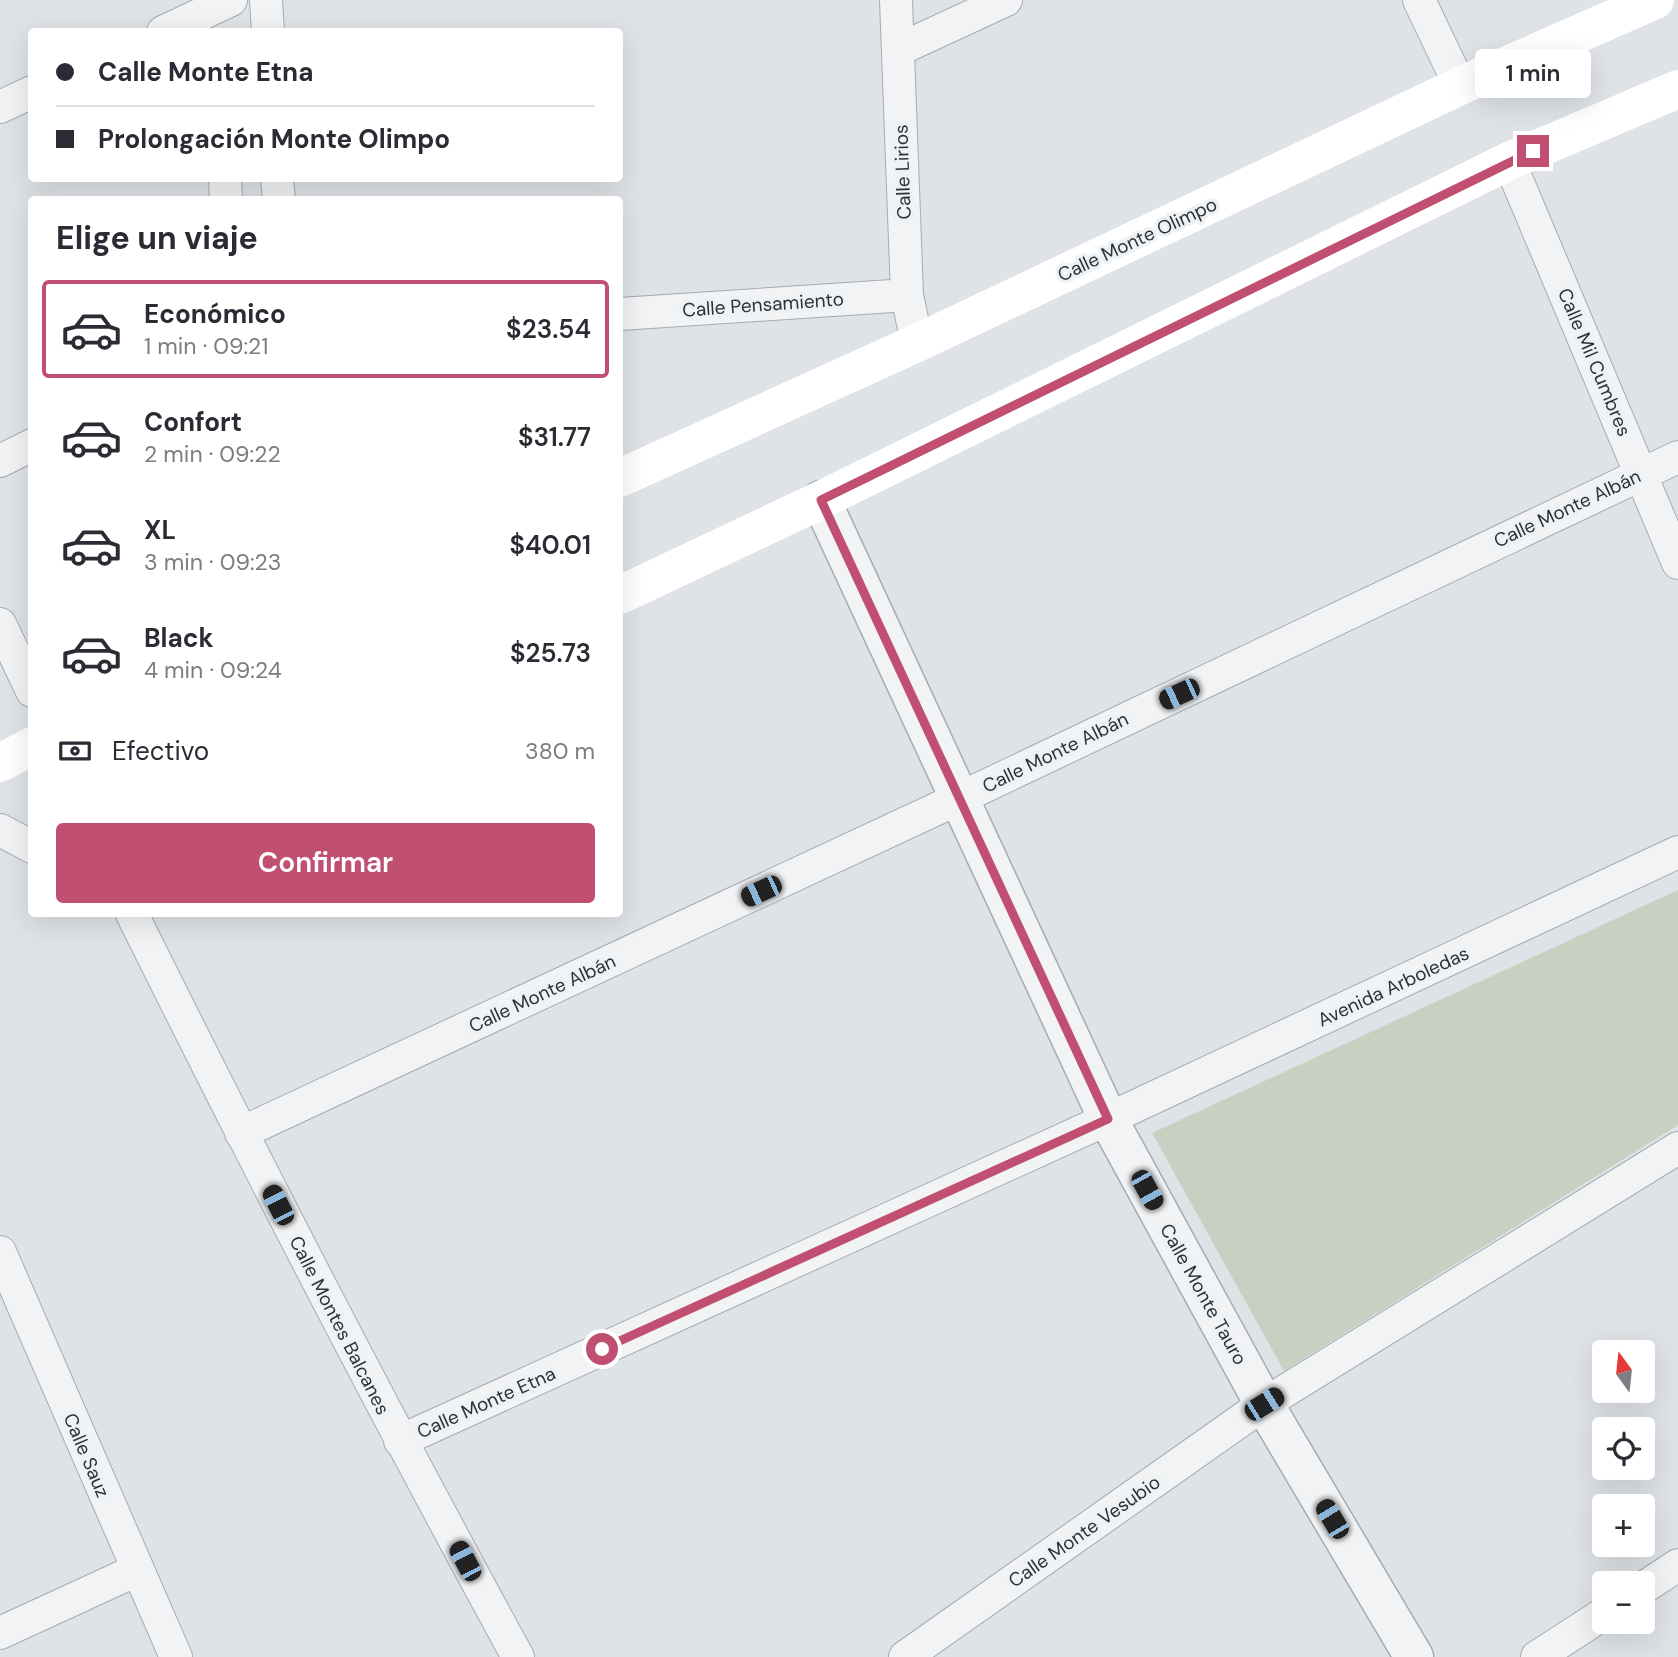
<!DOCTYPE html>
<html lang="es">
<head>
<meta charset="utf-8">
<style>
	:root { --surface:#fff; --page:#f7f7f7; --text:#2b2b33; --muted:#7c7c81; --line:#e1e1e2; --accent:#c04f71 }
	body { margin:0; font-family:"DM Sans",sans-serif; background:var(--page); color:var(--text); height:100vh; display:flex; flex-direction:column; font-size:26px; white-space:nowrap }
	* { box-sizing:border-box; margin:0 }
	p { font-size:23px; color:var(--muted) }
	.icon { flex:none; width:38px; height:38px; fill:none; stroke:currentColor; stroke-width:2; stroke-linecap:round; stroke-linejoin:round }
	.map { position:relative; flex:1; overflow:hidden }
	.details { position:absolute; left:28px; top:196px; width:595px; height:721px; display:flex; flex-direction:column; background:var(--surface); border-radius:7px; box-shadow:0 7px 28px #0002 }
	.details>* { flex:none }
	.top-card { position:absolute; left:28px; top:28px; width:595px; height:154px; border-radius:7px; box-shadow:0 7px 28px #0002; display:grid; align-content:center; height:154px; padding:0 28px; background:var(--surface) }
	.needle { width:46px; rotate:345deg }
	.buttons { position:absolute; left:1592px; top:1340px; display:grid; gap:14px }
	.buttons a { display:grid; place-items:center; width:63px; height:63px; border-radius:7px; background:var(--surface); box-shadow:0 7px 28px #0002; font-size:35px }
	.end { position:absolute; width:32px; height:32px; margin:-16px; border:9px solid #c04f71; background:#fff; box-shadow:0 0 0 4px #fff }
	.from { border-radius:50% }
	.bubble { position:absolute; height:49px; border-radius:7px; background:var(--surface); box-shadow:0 7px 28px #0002; font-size:23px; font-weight:600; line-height:49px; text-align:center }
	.car { position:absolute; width:21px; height:42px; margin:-21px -10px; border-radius:9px; box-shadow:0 0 5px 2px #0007; background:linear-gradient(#222 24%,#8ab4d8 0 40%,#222 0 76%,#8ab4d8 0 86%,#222 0) }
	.top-card b { display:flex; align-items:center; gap:24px; height:66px; font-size:26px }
	.top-card b+b { border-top:2px solid var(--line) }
	.top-card i { width:18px; height:18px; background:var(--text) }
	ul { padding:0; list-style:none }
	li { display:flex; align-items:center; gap:21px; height:98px; margin:0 14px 10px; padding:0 14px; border:4px solid transparent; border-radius:7px }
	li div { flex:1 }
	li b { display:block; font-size:26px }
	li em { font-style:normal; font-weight:600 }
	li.on { border-color:var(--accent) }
	li>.icon { width:63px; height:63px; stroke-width:1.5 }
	h2 { padding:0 28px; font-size:32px; line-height:84px }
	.pay { display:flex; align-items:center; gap:18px; height:77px; padding:0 28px; font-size:26px }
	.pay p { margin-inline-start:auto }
	.action { display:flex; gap:14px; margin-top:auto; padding:14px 28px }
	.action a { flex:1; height:80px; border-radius:7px; background:var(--accent); color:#fff; font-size:28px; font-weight:600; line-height:80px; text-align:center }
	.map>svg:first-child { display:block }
	.green { fill:#c7d0c1 }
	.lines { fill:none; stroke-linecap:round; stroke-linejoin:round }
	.minor-casing { stroke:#a5abb0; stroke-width:34 }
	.tertiary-casing { stroke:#a5abb0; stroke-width:41 }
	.minor { stroke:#f1f3f5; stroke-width:32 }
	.tertiary { stroke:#f1f3f5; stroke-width:38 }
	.secondary { stroke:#fff; stroke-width:38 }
	.route { stroke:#c04f71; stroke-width:9 }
	.labels { text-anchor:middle; stroke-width:7; stroke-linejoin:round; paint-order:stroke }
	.street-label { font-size:19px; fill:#29333c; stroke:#eef2f4 }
</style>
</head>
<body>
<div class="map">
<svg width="1678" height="1657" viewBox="0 0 1678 1657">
	<rect width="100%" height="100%" fill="#dfe3e7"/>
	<path class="green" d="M1678,890V1125L1284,1371L1152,1133Z"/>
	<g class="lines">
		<g class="minor-casing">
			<path id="minor" d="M266,0L268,32
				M896,0L907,295L917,343
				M1419,0L1460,86
				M163,32L231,0
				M898,50L1006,0
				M0,107L32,92
				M1509,161L1678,563
				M225,178L226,200
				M277,178L279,200
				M620,314L907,295
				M0,461L32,445
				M0,624L32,691
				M0,830L32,847
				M132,914C256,1164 384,1412 518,1657
				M241,1133L960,798L1678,457
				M0,1252L176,1657
				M400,1441L1108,1119L1678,852
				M1643,1588L1678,1565
				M0,1633L137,1570
				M905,1657L1264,1404L1678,1148
				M1537,1657L1605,1613"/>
		</g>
		<g class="tertiary-casing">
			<path id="tertiary" d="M821,500L1108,1119L1264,1404L1414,1657"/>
		</g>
		<use href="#minor" class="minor"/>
		<use href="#tertiary" class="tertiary"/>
		<path class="secondary" d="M620,478L917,343L1460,86L1655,0
			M620,595L821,500L1509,161L1678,89
			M0,763L32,746"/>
	</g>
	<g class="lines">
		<path class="route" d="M602,1349L1108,1119L821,500L1533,151"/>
	</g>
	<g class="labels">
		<g class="street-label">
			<text transform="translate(902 172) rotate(-92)" y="7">Calle Lirios</text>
			<text transform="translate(1137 239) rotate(-25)" y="7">Calle Monte Olimpo</text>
			<text transform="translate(763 304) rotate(-4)" y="7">Calle Pensamiento</text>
			<text transform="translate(1595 362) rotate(67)" y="7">Calle Mil Cumbres</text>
			<text transform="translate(1567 508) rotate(-25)" y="7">Calle Monte Albán</text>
			<text transform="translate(1055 752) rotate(-26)" y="7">Calle Monte Albán</text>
			<text transform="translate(1393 986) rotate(-25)" y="7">Avenida Arboledas</text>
			<text transform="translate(542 993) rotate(-25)" y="7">Calle Monte Albán</text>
			<text transform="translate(1204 1294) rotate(61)" y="7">Calle Monte Tauro</text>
			<text transform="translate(340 1325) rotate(63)" y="7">Calle Montes Balcanes</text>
			<text transform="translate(486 1402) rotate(-24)" y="7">Calle Monte Etna</text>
			<text transform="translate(87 1455) rotate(67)" y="7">Calle Sauz</text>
			<text transform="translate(1084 1531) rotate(-35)" y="7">Calle Monte Vesubio</text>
		</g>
	</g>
</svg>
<div class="buttons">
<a><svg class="needle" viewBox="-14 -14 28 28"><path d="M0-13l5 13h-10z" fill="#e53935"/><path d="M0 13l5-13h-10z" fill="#7c7c81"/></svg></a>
<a><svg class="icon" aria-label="locate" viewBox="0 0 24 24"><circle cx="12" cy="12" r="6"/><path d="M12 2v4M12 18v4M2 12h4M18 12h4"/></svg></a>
<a>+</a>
<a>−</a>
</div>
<i class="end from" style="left:602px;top:1349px"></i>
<i class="end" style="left:1533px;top:151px"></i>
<div class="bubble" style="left:1475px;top:49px;width:116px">1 min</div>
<i class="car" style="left:1179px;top:694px;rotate:245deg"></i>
<i class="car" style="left:761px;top:891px;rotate:245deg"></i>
<i class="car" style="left:1147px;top:1190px;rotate:151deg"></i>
<i class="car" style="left:278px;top:1205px;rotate:333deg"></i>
<i class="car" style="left:1264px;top:1404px;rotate:58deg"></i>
<i class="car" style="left:1332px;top:1519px;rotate:329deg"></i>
<i class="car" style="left:465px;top:1561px;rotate:332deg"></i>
<div class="top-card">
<b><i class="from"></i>Calle Monte Etna</b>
<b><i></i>Prolongación Monte Olimpo</b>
</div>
<section class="details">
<h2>Elige un viaje</h2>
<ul>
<li class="on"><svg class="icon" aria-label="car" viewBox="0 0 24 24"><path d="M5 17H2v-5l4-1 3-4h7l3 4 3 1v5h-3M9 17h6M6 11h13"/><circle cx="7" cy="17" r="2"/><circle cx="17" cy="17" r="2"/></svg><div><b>Económico</b><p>1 min · 09:21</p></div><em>$23.54</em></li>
<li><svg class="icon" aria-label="car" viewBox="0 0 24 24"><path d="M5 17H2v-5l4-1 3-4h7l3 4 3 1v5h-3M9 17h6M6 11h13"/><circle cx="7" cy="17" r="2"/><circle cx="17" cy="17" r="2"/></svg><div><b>Confort</b><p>2 min · 09:22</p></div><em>$31.77</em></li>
<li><svg class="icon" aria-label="car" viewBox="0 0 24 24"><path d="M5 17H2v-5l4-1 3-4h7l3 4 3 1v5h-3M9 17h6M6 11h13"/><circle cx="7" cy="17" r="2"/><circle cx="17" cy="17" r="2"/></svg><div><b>XL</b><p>3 min · 09:23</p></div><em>$40.01</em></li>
<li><svg class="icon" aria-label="car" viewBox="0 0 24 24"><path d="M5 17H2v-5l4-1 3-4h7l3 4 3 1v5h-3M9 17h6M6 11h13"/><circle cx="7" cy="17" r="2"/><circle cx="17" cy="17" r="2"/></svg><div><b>Black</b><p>4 min · 09:24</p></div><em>$25.73</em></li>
</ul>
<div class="pay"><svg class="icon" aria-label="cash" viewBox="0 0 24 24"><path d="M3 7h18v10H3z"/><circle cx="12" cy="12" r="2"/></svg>Efectivo<p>380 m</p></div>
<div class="action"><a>Confirmar</a></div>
</section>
</div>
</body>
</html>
